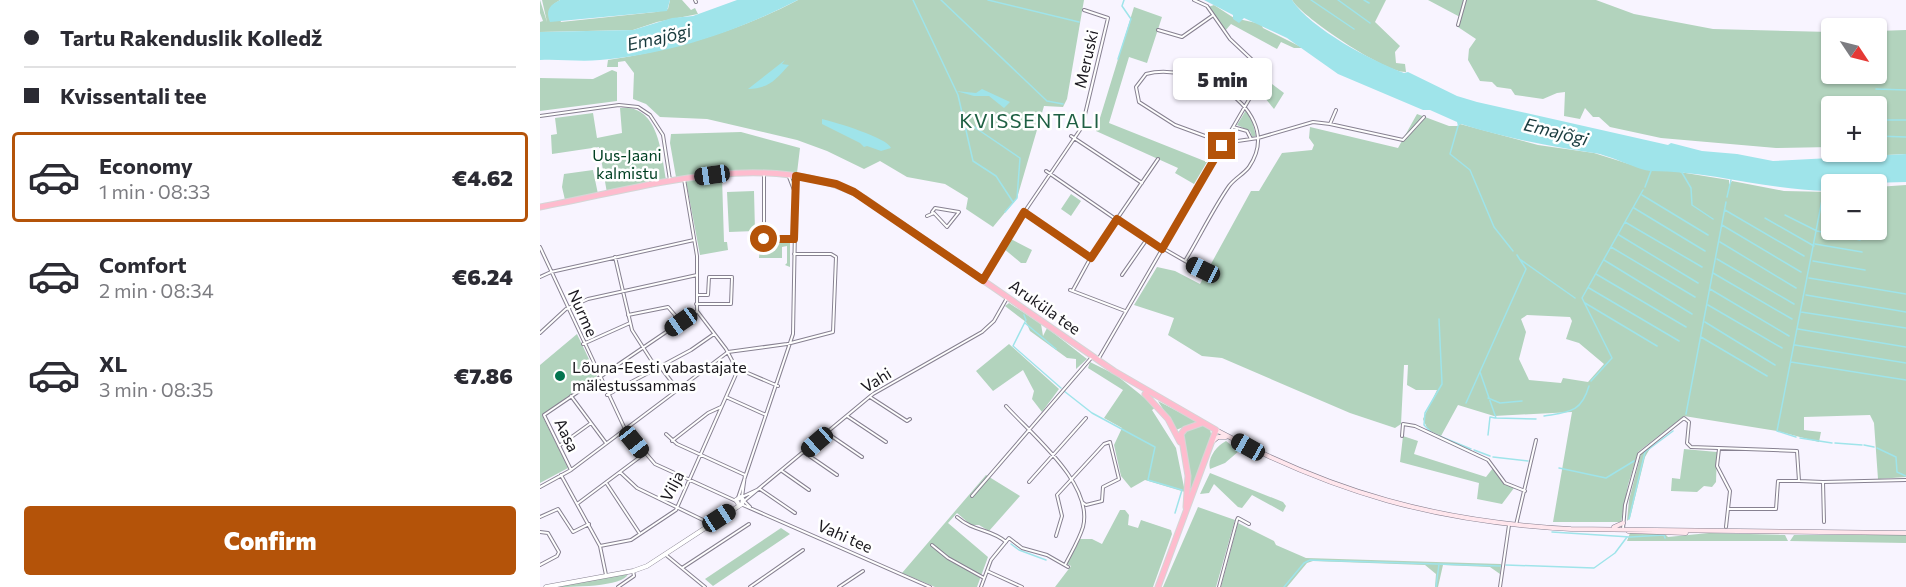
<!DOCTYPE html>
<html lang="en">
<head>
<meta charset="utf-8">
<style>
	:root { --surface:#fff; --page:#f7f7f7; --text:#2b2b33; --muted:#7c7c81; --line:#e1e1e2; --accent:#b45309 }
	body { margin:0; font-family:Commissioner,sans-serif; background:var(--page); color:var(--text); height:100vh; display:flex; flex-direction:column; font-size:22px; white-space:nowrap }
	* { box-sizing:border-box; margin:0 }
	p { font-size:20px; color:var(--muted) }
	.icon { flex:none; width:33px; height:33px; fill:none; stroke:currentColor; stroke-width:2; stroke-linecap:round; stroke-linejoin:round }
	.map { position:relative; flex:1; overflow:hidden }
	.side { display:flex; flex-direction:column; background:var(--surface); width:540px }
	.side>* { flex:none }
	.banner { display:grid; align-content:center; height:132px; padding:0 24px; background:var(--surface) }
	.needle { width:39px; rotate:125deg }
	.controls { position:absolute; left:1281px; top:18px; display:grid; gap:12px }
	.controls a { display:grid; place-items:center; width:66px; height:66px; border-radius:6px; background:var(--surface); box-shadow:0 2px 4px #0004; font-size:30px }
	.end { position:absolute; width:27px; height:27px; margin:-14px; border:8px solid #b45309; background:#fff; box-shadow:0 0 0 3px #fff }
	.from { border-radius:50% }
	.bubble { position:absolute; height:42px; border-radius:6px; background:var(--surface); box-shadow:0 2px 4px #0004; font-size:20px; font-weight:800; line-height:42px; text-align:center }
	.car { position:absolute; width:18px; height:36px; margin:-18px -9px; border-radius:8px; box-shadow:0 0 4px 2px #0007; background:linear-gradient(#222 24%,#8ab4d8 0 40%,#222 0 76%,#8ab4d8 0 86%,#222 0) }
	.banner b { display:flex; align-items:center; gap:21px; height:57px; font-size:22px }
	.banner b+b { border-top:2px solid var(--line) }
	.banner i { width:15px; height:15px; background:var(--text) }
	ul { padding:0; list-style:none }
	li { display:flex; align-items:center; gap:18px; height:90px; margin:0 12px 9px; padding:0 12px; border:3px solid transparent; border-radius:6px }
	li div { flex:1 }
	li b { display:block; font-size:22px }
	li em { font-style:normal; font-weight:800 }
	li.active { border-color:var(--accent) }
	li>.icon { width:54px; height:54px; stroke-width:1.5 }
	.action { display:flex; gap:12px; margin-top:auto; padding:12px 24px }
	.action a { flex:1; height:69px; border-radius:6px; background:var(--accent); color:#fff; font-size:24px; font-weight:800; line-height:69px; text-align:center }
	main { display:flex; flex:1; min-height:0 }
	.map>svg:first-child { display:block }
	.green { fill:#b2d3bd; fill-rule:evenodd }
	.water { fill:#9fe4ea }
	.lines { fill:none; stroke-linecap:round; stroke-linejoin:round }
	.stream { stroke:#9fe4ea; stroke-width:1.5 }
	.minor-casing { stroke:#878191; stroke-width:4 }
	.tertiary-casing { stroke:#878191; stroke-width:5 }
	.secondary-casing { stroke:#878191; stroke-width:5 }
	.trunk-casing { stroke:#d6d5d6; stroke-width:7 }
	.minor { stroke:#fff; stroke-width:2 }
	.tertiary { stroke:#fff; stroke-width:4 }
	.secondary { stroke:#ffe6ed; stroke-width:4 }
	.trunk { stroke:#febcce; stroke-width:5 }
	.route { stroke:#b45309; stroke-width:8 }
	.poi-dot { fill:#03744f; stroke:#fff; stroke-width:2 }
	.labels { text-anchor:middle; stroke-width:5; stroke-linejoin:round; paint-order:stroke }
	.street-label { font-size:16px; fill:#1a181e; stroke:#fff }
	.park-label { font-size:16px; fill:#004023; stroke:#fff }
	.poi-label { font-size:16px; fill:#1a181e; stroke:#fff; text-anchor:start }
	.water-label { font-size:18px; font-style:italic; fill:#183a3d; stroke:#fff }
	.quarter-label { font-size:20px; letter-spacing:1.5px; fill:#1f6044; stroke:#fff }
</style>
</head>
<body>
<main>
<section class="side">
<div class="banner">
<b><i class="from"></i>Tartu Rakenduslik Kolledž</b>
<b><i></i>Kvissentali tee</b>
</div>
<ul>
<li class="active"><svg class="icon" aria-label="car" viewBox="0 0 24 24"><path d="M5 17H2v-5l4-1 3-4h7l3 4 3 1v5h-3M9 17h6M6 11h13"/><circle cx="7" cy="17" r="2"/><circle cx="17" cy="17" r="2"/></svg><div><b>Economy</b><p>1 min · 08:33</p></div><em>€4.62</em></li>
<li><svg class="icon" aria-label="car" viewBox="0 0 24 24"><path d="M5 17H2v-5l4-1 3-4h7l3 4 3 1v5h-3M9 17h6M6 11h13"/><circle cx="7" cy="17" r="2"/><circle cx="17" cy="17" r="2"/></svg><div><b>Comfort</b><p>2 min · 08:34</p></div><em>€6.24</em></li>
<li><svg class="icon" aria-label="car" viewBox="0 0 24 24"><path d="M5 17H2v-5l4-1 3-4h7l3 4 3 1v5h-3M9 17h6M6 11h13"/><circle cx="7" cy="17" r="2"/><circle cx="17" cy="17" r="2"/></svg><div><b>XL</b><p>3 min · 08:35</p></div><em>€7.86</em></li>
</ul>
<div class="action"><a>Confirm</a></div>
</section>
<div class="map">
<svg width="1366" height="587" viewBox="0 0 1366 587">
	<rect width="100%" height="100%" fill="#f8f4ff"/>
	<path class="green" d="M0,0L7,22L2,0H20L14,4L21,22L116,12L128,9L130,0H142L151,10L155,8L158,14L117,22L93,30L0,32V22L3,21L0,13Z
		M258,0H544L527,99L523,107L504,106L477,198L453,227L426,209L428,198L405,184L367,177L340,161L324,169L287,151L257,140L167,119L120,117L106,104L93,99L94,73L85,61L78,62V67H67L68,60C134,50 199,31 258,0Z
		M752,0H846L835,22L860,46L855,52L856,63L865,64L866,72C846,73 764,19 752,0Z
		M888,0H1056L1094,14L1173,29L1291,32L1292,74H1336L1337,31L1366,30V154L1308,157L1303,152H1336V106H1292L1291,147L1236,148L1121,138L1070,127L1059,117H1053L1045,108L1040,119L1024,116L1025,92L1017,93L1003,99L975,95L971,89L957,87L952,82L940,81L928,60L929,49L936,39L918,27L920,17Z
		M674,5L694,18L721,24L723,28L763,48H754L741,42L737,49L691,24L685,31L668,7Z
		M594,7L622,17L607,63L589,57L569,123L667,162L654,184L635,173L638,168L556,131Z
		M72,70L77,72V101L0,111V78L53,79Z
		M728,81L744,93L734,109L720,92Z
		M80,108C118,104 121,151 126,179L67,193L59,147L12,154L11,135L17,134L15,118L53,113L57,138L82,133Z
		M706,110L711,116L716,136L712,137L710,131L697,125Z
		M877,114L909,126H918L920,124L998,145L1054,153L1108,170H1127L1189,180V185L1192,181L1244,191L1291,192L1292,230H1336L1337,187L1366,185V477L1338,479L1334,423L1330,415L1264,417V430L1281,432L1279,442L1237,431L1144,416L1098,452L1088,485L1081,522H1013L1032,412L954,416L918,405L901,436L888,430L883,419L897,390H876L867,385L868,365H864L861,424L855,428L810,413L682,358L662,356L628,335L634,318L594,305L617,267L635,271L660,284L711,191H719L742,153L772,150L774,145L769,138L770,127L858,148ZM987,315L1030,317L1032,321L1026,339L1039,343L1064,364L1048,382L1023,378L1021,383L989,380L979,359L986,332L981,319Z
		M201,132L260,148L257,173L226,171L136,177L130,143L131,134Z
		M53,170L58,194L25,200L22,187L24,174Z
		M174,177H182L184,242H187L188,250L160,255L146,181Z
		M214,191L215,231L189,232L187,192Z
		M531,194L541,201L531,216L521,209Z
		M469,238L492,250L486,263H481L463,248Z
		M226,240L250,241V267L245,265L247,263V246L242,247V258H219L220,247Z
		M469,303L501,324L503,336L507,328L547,359L536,369V359L527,358L490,331L486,322L465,306Z
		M37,334L57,376L2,415L28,468L0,483V365Z
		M469,344L519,389L502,412L492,399L494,391L483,370L453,391L436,371Z
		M550,362L576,375L616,407L612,410L636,448L645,492L605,480L591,488L581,476L574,445L582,428L564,418L583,390L548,368Z
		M618,401L656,421V422L636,430Z
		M663,425L670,429L672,439L650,493L649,469L642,437L646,430Z
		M863,436L878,441L874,454L946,477L953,468L962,481L974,488L962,504L937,499L939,483L860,462Z
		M686,441L699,451L685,463L670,469C667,459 676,446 686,441Z
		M1112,445L1105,457L1090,518L1087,521L1089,500L1101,454Z
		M1144,449L1177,452L1176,482L1172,487L1164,486L1157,492L1131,491L1132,478L1140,479Z
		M670,473L743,502L746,506L743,512L712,495L702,508L698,507L674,484L669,493L660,494Z
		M446,475L480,496L449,531L439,525H431L417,513L408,523L448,557L437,587H395L362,573Z
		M658,507L695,520L676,587H623Z
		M580,510H585L589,515L588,525L598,528L601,520L631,530L632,534L613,587H515L531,566L527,564L540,539H552L562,544Z
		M698,523L734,541L736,545L766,558L961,564L960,574L950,567L903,565L898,587H895L896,574L885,565L773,561L767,563L747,587H681Z
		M241,528L250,534L173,586L165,579Z
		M1090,533L1125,534L1128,537L1169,533L1245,535L1248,541H1087Z
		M1254,535H1366V543L1250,541Z
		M88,574C84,587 30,587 12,587Z"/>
	<path class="water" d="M20,0H130L127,11L10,22C5,10 10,5 20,0Z
		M197,0H258C198,31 128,55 60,60C40,62 20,59 0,60V32L93,30L132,18L153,16Z
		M664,0H752C771,29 832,61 864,73L868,72L917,96L937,102L1128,145L1131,143L1162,151L1197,154L1233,161L1366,154V182L1292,184L1291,190L1287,191C1227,190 1170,171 1111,171C1100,171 1070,155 1054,153C1009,146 965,138 921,124L918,126L917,122L890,110H883L798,74L747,38L704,18L699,23L693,19V15Z
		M245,60L242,64L249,65C235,80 230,88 208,89Z
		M442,89L470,102L464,108L449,96H434L416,91L436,93Z
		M282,119C295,122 348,138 351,148L341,151L327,146L324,147L320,143L282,124Z"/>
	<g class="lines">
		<path class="stream" d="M373,0L418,95L433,161L456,176L473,202
			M401,0L507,101L523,104
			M448,0L539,22
			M771,0L814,29
			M798,0L830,23
			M824,0L829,3
			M578,59L591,19L582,6L584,0
			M1336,89L1366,90
			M1284,119H1292
			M424,120L480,158L477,198L465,212
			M1336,120H1366
			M918,126L910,154L930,170L954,227L973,251
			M1282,134H1292
			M1336,136L1366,137
			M1141,171L1151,188L1152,205L1173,219
			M1105,187L1111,171
			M1102,195L1168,235
			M1187,197L1191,180
			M1094,208L1165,251
			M1185,210L1264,256
			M344,215L353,222
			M1245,215L1277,231L1320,240
			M1225,218L1274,246
			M1085,222L1162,267
			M1182,225L1261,272
			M1079,235L1158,283
			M1180,242L1256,288
			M1275,244L1322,252
			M1071,247L1155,297
			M1177,259L1254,304
			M981,260L1035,298
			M1064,260L1152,314
			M1273,261L1325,270
			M1173,273L1252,319
			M1056,274L1146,327
			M1269,278L1366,294
			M1049,288L1139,341
			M1170,289L1249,336
			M1266,295L1366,312
			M1045,303L1117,346
			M1168,305L1242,348
			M1261,312L1366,328
			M484,315L486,320L473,346L521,388
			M899,319L902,384L885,413L884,425L892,433L931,449
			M1165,322L1235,365
			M485,323L516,349
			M1258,329L1366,347
			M1161,337L1227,376
			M1255,345L1366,363
			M1251,362L1366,380
			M940,372L956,418L996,419
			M1051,381L1072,358L1042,298L1103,190
			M524,391L552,413L615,447L608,480L642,490L635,513
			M948,398L960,403L982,401
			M926,403L986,269L977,255
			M1146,414L1186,202
			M1004,416C1029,412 1041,413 1049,386
			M948,435L950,417L955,418
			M1256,437L1237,431L1284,190
			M1260,438L1292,443
			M1295,443L1322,445
			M1324,445L1334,447
			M1337,448L1356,457L1357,472L1366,476
			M934,450L950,456
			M953,457L988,461
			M1019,468L1066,478L1094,461
			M1089,519L1105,452L1133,431
			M1012,532L1090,537L1124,535L1125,538
			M471,544L479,550L506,560
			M966,565L1054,568L1075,553L1087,537
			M744,587L764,563L770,560L961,566
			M896,587L899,564"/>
		<g class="minor-casing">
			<path id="minor" d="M155,0L156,2
				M918,25L925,0
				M618,30L642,37L672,16
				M0,116L79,105L98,107L110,115L123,135L130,180
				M790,124L796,110
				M693,127L707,131L711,139
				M531,136L602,183
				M506,171L593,231L645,261C660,236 673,209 689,186C695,178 704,174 709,167C731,135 709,104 681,88C660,77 630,67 606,74L596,87L599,102L635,125L684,143L718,138L773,122L790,124L863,140L884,117
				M224,176V239H254
				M249,177L254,190
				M144,179L157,256V311L186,349L196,368L238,386
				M484,213L551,257
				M387,216L394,213L407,227L419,212L395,208L392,212
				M0,247L85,429L115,464L196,501
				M75,257L92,330L115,366L121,368L138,390
				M645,261L663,270
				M582,275L607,239
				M0,277L11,272L154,240
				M443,280L464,242L542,127L568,18L544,10
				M530,290L585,311
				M533,290L551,257L618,159
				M157,295H168L169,277H192
				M156,304H191L192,278
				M88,315L128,307L140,321
				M0,333L26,309L48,299L157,275
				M43,344L90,323
				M559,358L725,72L690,39L667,6L654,0
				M67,395L151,350L174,334
				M31,396L66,443
				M186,397L226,415
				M330,397L367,421L370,419
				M466,406C492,435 554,484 543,527C539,540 531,553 525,565
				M307,416L346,442
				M287,433L322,457
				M126,434L137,444L205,475
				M862,436L863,424L875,426L948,460L965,483L985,491
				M132,441L168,413L181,407
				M19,446L51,423
				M1179,449L1177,466L1190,491L1186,527
				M265,453L297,475
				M31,470L4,415L157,311
				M242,471L269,490
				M80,472L97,488L163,520L167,525
				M21,475L60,546L66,575
				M205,475L202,497L219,489
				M1259,481L1283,482
				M489,482L546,418
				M67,484L100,534
				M0,487L31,470L188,352L247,344L293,332L296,257L291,254H254
				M220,489L255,513
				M432,496L552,357
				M198,498L253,334L256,176
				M37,504L104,454
				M203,505L390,587
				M210,507L204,501L333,394L442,332L454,321L467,298
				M0,517L18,509L33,532L49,524
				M417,517C434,532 452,529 466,542
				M1284,522L1283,482L1366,480
				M976,525L996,440
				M1083,529L1085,505L1099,454L1144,418L1149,422L1147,443L1151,447L1257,451L1259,481H1238L1236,509H1188
				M0,532L8,533L19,552L17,556L0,565
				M516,536L522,516L517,495L564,444L570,442L579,479L563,487L562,501L546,505L542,502
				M392,545L408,558L444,578
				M60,546L91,540L136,510L197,372L196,368
				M126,555L165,587
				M142,568L209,524
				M447,571L482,587
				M78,587L94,576L93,571
				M210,587L263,550
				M299,587L323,571
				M441,587L451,560L469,538L482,548L507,555L528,567
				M679,587L697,520L698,518L709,524
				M960,587L969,525"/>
		</g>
		<g class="tertiary-casing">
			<path id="tertiary" d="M6,587L93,571L107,566L202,504L203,500L201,497L196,500L199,505"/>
		</g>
		<g class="secondary-casing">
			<path id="secondary" d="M676,430C794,493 897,522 1031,529L1366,533
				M673,441L678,437H686
				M1074,527L1083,523
				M1088,531L1146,533"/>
		</g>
		<g class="trunk-casing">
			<path id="trunk" d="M0,207C101,189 228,145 324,198L574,371L676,430L618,587
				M605,394L628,419L640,442
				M646,507L648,476L641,434L645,429L662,423"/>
		</g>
		<use href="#minor" class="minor"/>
		<use href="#tertiary" class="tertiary"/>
		<use href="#secondary" class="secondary"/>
		<use href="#trunk" class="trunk"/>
	</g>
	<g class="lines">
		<path class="route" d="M224,239H254L256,176L296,184L314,192L443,280L484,212L551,258L577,219L622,249L682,146"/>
	</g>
	<circle class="poi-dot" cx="20" cy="376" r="6"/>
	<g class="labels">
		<g class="street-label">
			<text transform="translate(546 59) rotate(-77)" y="6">Meruski</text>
			<text transform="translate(505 307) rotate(35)" y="6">Aruküla tee</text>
			<text transform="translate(43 313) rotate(66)" y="6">Nurme</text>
			<text transform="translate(336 380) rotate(-32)" y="6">Vahi</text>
			<text transform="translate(27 435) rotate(64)" y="6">Aasa</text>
			<text transform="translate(132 486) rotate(-62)" y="6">Vilja</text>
			<text transform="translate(305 536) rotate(24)" y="6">Vahi tee</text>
		</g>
		<g class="park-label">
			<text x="87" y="161">Uus-Jaani<tspan x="87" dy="18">kalmistu</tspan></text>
		</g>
		<g class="poi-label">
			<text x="32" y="373">Lõuna-Eesti vabastajate<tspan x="32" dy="18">mälestussammas</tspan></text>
		</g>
		<g class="water-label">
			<text transform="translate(119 38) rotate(-13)" y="6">Emajõgi</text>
			<text transform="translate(1016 132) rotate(14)" y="6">Emajõgi</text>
		</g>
		<g class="quarter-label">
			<text x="490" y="128">KVISSENTALI</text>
		</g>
	</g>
</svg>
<div class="controls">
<a><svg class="needle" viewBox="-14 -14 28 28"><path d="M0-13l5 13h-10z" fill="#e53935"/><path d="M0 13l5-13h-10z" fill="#7c7c81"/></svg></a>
<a>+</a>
<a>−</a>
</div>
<i class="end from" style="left:224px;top:239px"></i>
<i class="end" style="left:682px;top:146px"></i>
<div class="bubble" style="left:633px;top:58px;width:99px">5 min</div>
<i class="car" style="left:172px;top:175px;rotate:262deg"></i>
<i class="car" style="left:663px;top:270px;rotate:296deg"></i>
<i class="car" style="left:141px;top:322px;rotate:235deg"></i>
<i class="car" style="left:94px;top:442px;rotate:141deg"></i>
<i class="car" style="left:277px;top:442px;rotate:229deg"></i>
<i class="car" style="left:708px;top:447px;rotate:299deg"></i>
<i class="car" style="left:179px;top:518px;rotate:57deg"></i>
</div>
</main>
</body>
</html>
